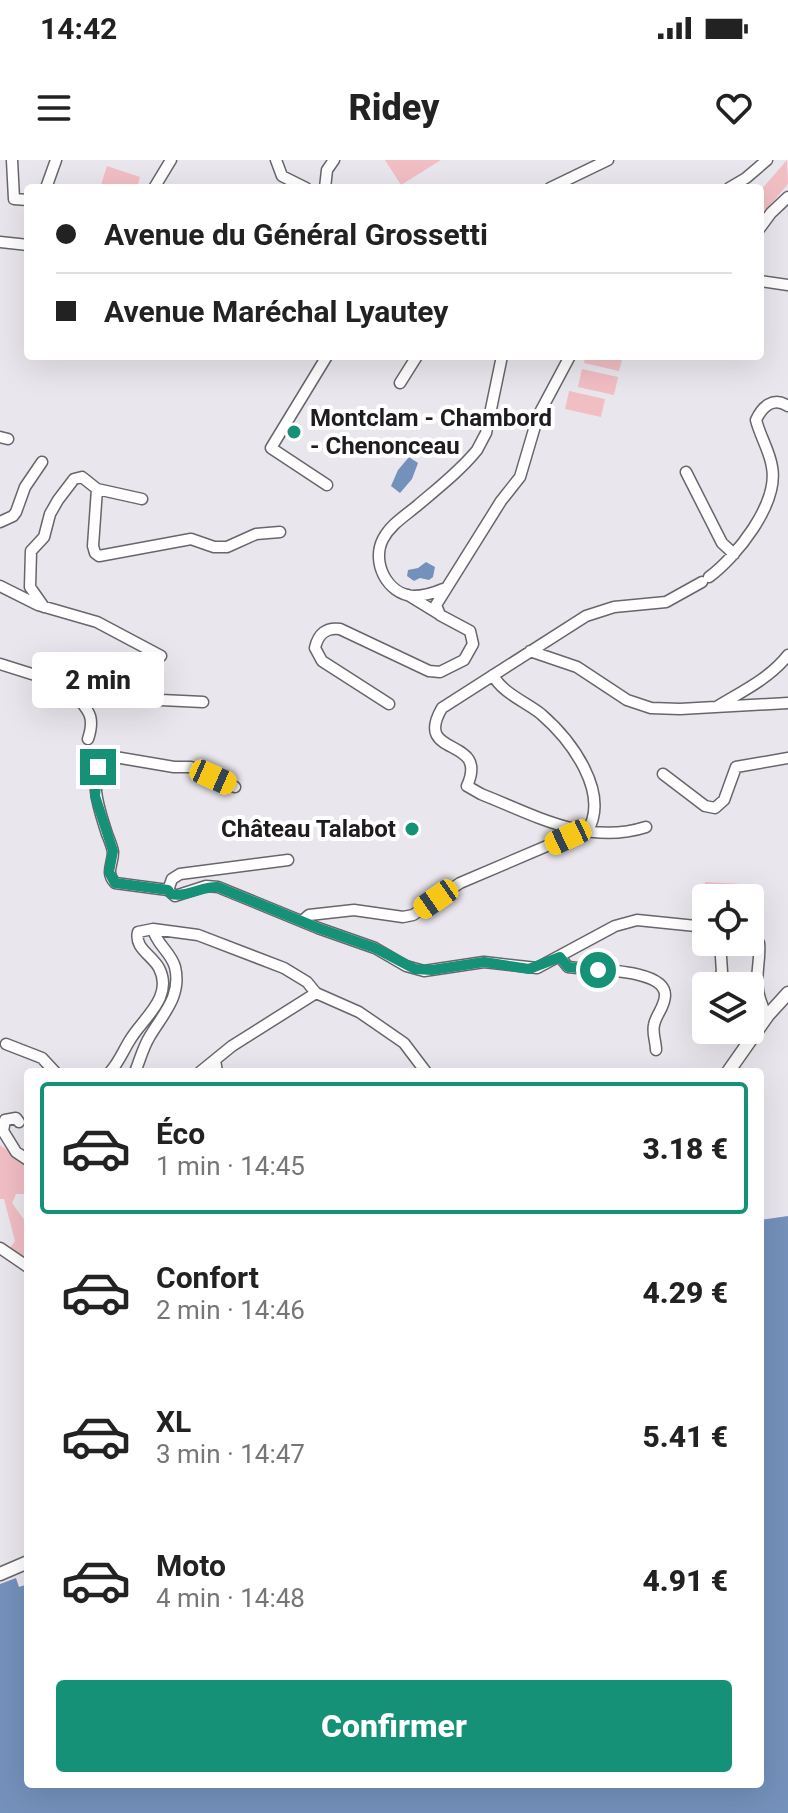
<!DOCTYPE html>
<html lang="fr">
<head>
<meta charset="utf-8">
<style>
	:root { --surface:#fff; --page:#f6f6f6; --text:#222; --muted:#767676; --line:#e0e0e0; --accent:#149177 }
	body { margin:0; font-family:Roboto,sans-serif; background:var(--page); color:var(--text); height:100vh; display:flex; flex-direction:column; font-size:30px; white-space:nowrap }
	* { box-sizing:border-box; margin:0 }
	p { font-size:26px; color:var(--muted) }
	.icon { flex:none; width:44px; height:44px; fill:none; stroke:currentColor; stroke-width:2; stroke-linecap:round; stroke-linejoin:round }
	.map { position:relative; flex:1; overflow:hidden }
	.drawer { position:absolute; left:24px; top:908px; width:740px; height:720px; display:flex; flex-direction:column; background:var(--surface); border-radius:8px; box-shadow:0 8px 32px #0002 }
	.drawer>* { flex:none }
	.hud { position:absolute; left:24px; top:24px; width:740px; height:176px; border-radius:8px; box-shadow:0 8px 32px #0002; display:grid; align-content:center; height:176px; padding:0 32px; background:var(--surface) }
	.tools { position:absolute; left:692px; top:724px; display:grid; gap:16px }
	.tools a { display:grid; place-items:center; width:72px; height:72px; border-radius:8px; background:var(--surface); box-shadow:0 8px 32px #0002; font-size:40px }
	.end { position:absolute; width:36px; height:36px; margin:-18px; border:10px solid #149177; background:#fff; box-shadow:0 0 0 4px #fff }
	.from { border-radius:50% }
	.bubble { position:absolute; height:56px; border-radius:8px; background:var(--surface); box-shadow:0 8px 32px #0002; font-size:26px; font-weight:800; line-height:56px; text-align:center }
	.car { position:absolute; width:24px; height:48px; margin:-24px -12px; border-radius:10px; box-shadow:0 0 6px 2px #0007; background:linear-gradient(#f5c518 24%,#345 0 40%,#f5c518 0 76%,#345 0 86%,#f5c518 0) }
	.hud b { display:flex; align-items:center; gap:28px; height:76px; font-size:30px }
	.hud b+b { border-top:2px solid var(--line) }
	.hud i { width:20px; height:20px; background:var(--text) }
	ul { padding:14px 0 0; list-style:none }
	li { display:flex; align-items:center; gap:24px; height:132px; margin:0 16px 12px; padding:0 16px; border:4px solid transparent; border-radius:8px }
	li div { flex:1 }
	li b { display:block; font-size:30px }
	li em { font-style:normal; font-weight:800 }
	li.current { border-color:var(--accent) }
	li>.icon { width:72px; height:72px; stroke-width:1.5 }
	.button { display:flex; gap:16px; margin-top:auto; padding:16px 32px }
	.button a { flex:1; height:92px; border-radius:8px; background:var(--accent); color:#fff; font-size:32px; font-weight:800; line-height:92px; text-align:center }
	.status { display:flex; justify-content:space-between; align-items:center; height:56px; padding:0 40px; background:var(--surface); direction:ltr }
	.status svg { height:22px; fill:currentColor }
	header { display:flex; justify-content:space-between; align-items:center; height:104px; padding:0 32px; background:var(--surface); font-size:36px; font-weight:800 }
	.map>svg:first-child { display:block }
	.green { fill:#f1bec4 }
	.water { fill:#7491bc }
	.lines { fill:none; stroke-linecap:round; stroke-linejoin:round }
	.minor-casing { stroke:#69656b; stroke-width:13 }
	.major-casing { stroke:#69656b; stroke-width:15 }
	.minor { stroke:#fff; stroke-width:10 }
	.major { stroke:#fff; stroke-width:12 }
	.route { stroke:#149177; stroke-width:10 }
	.poi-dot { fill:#149177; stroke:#fff; stroke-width:3 }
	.labels { text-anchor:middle; stroke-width:8; stroke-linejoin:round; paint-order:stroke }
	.poi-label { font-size:24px; font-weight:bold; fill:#1e1c1f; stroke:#fff; text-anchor:start }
</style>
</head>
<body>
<div class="status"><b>14:42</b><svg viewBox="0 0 49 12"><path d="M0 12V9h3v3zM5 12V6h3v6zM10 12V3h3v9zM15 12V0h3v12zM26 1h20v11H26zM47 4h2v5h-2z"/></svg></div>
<header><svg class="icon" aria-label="menu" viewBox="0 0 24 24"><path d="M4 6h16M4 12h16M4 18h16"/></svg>Ridey<svg class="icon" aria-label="heart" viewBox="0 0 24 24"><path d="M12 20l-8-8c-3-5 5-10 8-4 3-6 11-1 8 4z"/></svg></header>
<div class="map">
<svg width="788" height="1653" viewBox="0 0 788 1653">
	<rect width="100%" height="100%" fill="#eae6ed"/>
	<path class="green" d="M385,0H441L401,25Z
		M787,0L788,24L760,57V31Z
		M107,6L140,17L137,28H100Z
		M585,196H623L619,211L584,203Z
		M582,209L618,217L614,235L578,227Z
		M569,231L605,239L601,257L565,249Z
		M705,722L742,724L741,738H706V759H702Z
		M0,985L28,1005V1038L24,1034H16L12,1043L28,1065V1103L8,1091L15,1081L4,1039H0Z"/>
	<path class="water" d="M409,297L418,303L412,319L400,333L391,326L398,310Z
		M426,402L435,407L433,417L429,420L420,418L414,421L407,416L408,410L418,408Z
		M788,1056V1653H0V1424L16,1418L19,1427L28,1424V1624H760V1060Z"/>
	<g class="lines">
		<g class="minor-casing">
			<path id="minor" d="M12,0L14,39L28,40
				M276,0L282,16L306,28
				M46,28L56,0
				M154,28L171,0
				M325,28L327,10L334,0
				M550,28L608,0
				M729,28L746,18L767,0
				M760,68L771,53L788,37
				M0,82L28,85
				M760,121L788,125
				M400,223L417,196
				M0,277L8,279
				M686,312L722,383L734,394
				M327,325L271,288L327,196
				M97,329L93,386L95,393L99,396L191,379L214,387H227L256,374L280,372
				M0,362L13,356L16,352L25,327L42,302
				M709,417C736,397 779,344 772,307C770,292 760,276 756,260C762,247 773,236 788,246
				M0,426L38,445L97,462L161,496
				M443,429C434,433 424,436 413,436C387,434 371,402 383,379C391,364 405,356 418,345C438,328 461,310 477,290L486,273L502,196
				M408,435L439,454
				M44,447L30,427L31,391L44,377L50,354L58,340L74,319L82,317L97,329L142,339
				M530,491L577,507L627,540L651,548L680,549L788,543
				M0,504L70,526L100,528L140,539L203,542
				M493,515C502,533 526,542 541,554C571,580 611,633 587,672
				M70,526C81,548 98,549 88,579
				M389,544L322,501L315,488C318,474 326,467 340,469L429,511L440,512L464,500L473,484L470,471L440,455L436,445L501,341L520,317L538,256L570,196
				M718,546C743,531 770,518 788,495
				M663,614L705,646L715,648L724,640L736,607L788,598
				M235,627L191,607H174L109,596L102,598C89,624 99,648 107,674C109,679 112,686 113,692C113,705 105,712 115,723L168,730L175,736L206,726L218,727L318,768L375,788L406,806L424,811L484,802L537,808L615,766L637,760L706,767
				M646,667C587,686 534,655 481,634L467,626C490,575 412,599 442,548L586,456L614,447L666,442L702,422
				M168,730L172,719L180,714L288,700
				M302,761L309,755L354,750L403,757L413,755L460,723L568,677
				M750,773L759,783C761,800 754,818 759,835C761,845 766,850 765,860
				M560,797L568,807C590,810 665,808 665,835C665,847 656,854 654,865C652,873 656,882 656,890
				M715,826L722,812L720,782
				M6,884L42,898L55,912
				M215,900L217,912
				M110,912C119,902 123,891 130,880C143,858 174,837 159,808C152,795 134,788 138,772L153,769L198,775L284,808L307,822L316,833L359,852L404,883L426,912
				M135,912C140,900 143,887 150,876C163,854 182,836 175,807C171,792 156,784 153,769
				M200,912L232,886L316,833
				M19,962L16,958L5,960L3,971L16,992L28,1000
				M0,1088L28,1107"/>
		</g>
		<g class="major-casing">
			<path id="major" d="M728,912L768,855L788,833
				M0,1414L28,1402"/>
		</g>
		<use href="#minor" class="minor"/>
		<use href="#major" class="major"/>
	</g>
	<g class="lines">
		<path class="route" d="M98,607L95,636L113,691L109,712L115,723L168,730L171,734C186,738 202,726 218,727L318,768L375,788L415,809L432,810L484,802L529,809L560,797L568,807L598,810"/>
	</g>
	<g class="poi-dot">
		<circle cx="294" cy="272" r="8"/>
		<circle cx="412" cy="669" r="8"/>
	</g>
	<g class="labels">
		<g class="poi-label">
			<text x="310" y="266">Montclam - Chambord<tspan x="310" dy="28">- Chenonceau</tspan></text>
			<text x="396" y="677" text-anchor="end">Château Talabot</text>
		</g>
	</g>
</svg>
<div class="tools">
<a><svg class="icon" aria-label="locate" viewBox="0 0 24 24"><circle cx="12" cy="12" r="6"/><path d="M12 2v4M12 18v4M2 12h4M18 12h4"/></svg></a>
<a><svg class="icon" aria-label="layers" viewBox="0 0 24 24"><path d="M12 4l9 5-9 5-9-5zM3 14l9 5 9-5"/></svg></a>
</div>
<i class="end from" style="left:598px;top:810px"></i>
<i class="end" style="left:98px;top:607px"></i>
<div class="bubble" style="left:32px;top:492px;width:132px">2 min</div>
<i class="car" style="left:213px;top:617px;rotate:114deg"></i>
<i class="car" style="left:568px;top:677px;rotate:245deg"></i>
<i class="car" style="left:436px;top:739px;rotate:235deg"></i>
<div class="hud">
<b><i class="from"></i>Avenue du Général Grossetti</b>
<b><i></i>Avenue Maréchal Lyautey</b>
</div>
<section class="drawer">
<ul>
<li class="current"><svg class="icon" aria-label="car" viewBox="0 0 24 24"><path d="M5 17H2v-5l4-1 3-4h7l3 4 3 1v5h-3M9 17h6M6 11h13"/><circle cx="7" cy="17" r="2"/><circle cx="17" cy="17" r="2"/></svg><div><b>Éco</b><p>1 min · 14:45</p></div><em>3.18 €</em></li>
<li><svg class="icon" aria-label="car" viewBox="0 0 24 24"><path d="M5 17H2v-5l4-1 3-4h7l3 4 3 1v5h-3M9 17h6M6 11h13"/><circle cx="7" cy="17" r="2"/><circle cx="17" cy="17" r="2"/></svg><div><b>Confort</b><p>2 min · 14:46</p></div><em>4.29 €</em></li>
<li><svg class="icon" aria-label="car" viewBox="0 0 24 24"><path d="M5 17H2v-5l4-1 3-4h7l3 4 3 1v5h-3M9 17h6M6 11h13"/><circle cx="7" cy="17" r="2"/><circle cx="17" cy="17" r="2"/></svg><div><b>XL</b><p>3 min · 14:47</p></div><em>5.41 €</em></li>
<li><svg class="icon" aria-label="car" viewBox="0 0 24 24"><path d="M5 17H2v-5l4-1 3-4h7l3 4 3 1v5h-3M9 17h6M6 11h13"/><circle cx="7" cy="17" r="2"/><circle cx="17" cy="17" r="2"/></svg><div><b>Moto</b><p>4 min · 14:48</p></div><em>4.91 €</em></li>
</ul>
<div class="button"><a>Confirmer</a></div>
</section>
</div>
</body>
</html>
